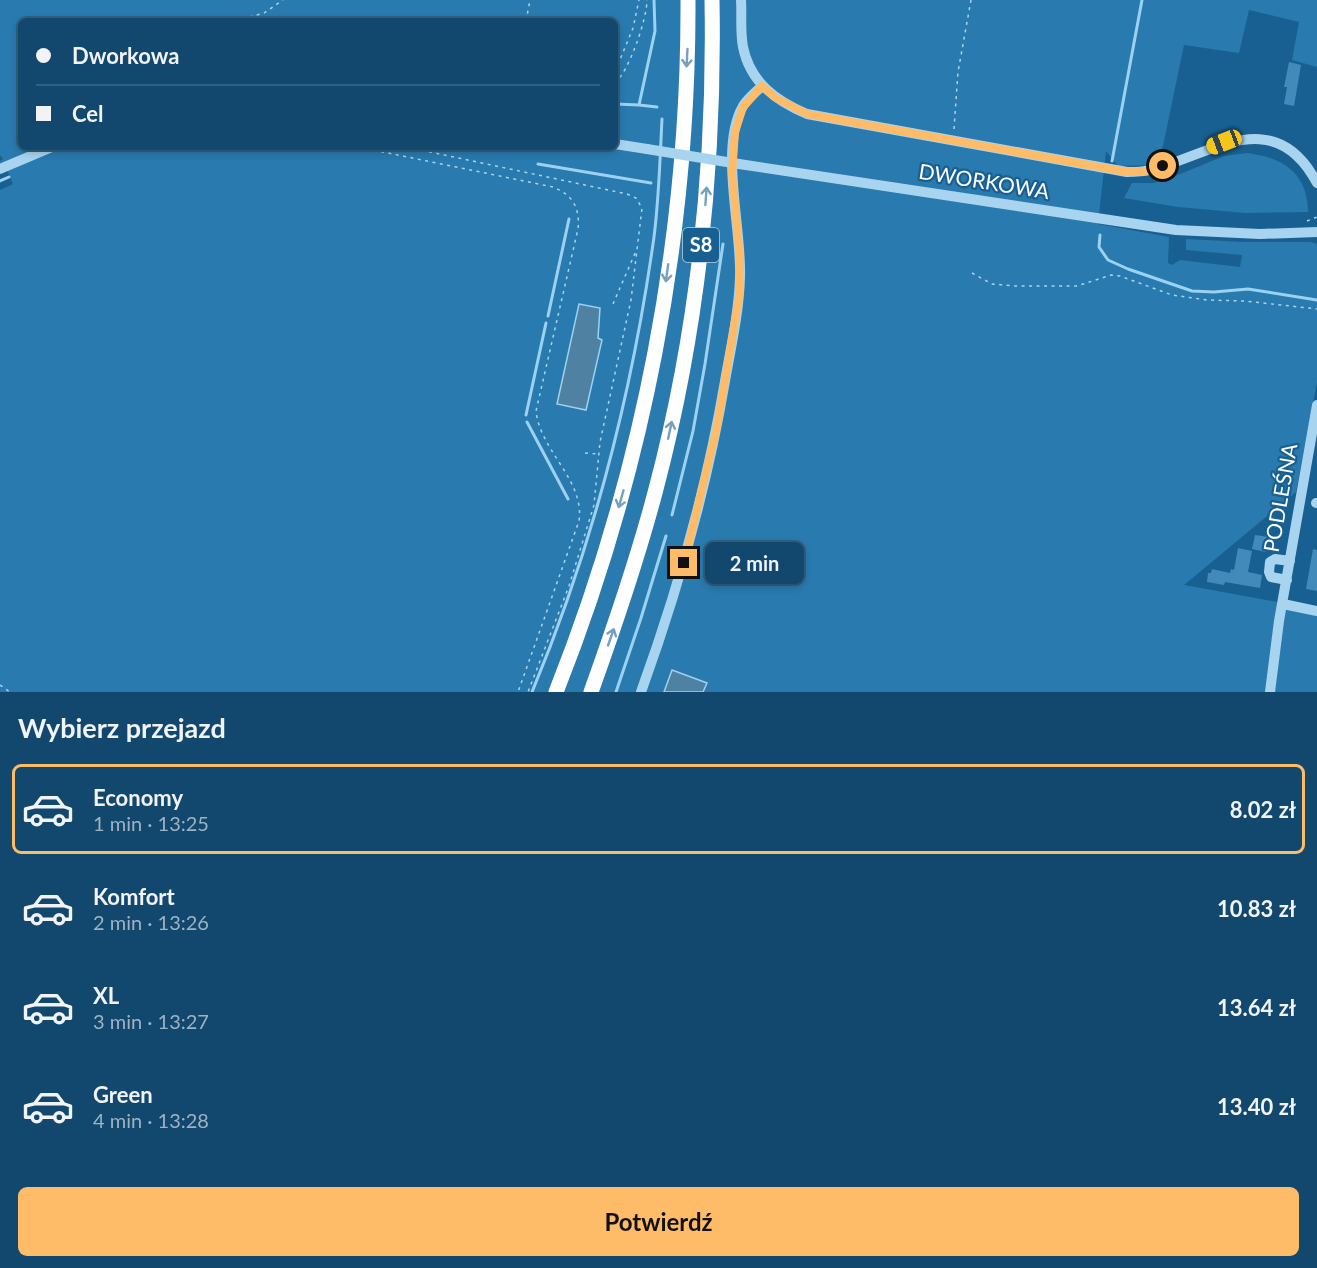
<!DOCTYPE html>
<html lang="pl">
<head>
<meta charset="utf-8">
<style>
	:root { --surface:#13486e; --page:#1c4f73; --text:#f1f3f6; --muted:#9db2c2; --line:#326081; --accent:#ffbc68 }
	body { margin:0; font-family:Lato,sans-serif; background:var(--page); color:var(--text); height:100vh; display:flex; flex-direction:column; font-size:22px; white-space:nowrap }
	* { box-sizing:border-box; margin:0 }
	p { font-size:20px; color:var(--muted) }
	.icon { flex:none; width:33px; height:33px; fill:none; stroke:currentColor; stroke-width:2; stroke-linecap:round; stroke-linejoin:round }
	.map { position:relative; height:692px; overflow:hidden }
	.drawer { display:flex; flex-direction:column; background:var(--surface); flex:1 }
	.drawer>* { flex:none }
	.banner { position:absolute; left:18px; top:18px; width:600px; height:132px; border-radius:9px; box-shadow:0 3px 9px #0003,0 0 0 2px var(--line); display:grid; align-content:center; height:132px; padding:0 18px; background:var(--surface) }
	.end { position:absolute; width:27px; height:27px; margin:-14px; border:8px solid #ffbc68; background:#111; box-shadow:0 0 0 3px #111 }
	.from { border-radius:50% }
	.bubble { position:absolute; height:42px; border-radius:9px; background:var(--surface); box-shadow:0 3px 9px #0003,0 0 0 2px var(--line); font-size:20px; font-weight:700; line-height:42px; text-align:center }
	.car { position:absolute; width:18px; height:36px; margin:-18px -9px; border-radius:8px; box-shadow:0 0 4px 2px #0007; background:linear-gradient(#f5c518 24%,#345 0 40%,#f5c518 0 76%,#345 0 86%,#f5c518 0) }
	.banner b { display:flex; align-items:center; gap:21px; height:57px; font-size:22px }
	.banner b+b { border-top:2px solid var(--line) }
	.banner i { width:15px; height:15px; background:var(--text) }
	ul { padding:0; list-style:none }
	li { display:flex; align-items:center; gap:18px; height:90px; margin:0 12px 9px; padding:0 6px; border:3px solid transparent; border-radius:9px }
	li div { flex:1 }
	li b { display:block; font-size:22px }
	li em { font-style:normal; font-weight:700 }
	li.selected { border-color:var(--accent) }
	li>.icon { width:54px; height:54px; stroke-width:1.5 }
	h2 { padding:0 18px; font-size:27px; line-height:72px }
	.button { display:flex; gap:12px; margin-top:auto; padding:12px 18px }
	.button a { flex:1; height:69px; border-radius:9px; background:var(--accent); color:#111; font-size:24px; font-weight:700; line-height:69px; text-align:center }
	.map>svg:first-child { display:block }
	.green { fill:#297aae; fill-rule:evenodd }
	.water { fill:#4f81a3; stroke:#9cd1f2; stroke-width:1.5 }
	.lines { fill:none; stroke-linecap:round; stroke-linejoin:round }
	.stream { stroke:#9cd1f2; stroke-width:3 }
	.building { fill:#428ab9 }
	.path { stroke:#a9d4ef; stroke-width:1.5; stroke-dasharray:3 4.5; stroke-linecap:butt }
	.minor { stroke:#a9d4ef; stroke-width:10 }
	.highway { stroke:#fff; stroke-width:15 }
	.minor-bridge { stroke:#a9d4ef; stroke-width:10 }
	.oneway { stroke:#75a0be }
	.route { stroke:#ffbc68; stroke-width:8 }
	.labels { text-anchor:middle; stroke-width:4.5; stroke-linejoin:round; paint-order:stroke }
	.shield { fill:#196092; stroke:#bacfde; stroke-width:1.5 }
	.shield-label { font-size:20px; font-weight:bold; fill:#fff }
	.street-label { font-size:21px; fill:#fff; stroke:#196092 }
</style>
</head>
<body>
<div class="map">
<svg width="1317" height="692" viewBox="0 0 1317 692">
	<rect width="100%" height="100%" fill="#196092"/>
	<path class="green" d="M0,0H1317V67L1292,60L1299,22L1249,10L1239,53L1184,45L1163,146L1153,165L1118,166L1106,151L1098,224L1169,237L1168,263L1172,265L1180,260L1240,267L1242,255L1186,250V239L1243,242H1311L1317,244V382L1296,492L1184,585L1278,602L1317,615V692H0V190L13,184L4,162L0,163V161L3,159L0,155ZM21,21H615V147H21Z
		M1247,153C1282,157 1308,173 1308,212L1245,213L1178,207L1124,198L1132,183H1154L1173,177L1224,156Z"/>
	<path class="water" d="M579,304L600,308L598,338L602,340L586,410L557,404Z
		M672,670L707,683L703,692H664Z"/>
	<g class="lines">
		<path class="stream" d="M654,0L655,31L639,105L657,107
			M615,104L639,105
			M1112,161L1142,0
			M538,164L651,183
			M0,181L9,177
			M1100,235L1099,247L1108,260L1128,269L1192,291L1214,292L1248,289L1317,300
			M548,316L569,219
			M526,415L546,323
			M527,422L568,499
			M672,515L693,431L705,364L723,244
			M532,692C593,546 632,394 654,237C659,198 660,158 662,119
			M616,692L641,618L666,536"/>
	</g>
	<path class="building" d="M1289,62L1301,65L1294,106L1284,104L1287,87H1284Z
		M1255,535L1269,537L1266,552L1252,549Z
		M1238,548L1252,551L1248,572L1262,575L1260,588L1225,582L1224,585L1207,582L1208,573H1211L1212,569L1230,573L1231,569L1234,570Z
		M1313,549L1317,550V591L1306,589Z"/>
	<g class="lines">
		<path class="path" d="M235,21L264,13L283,0
			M526,21L530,0
			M615,72L633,28L639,0
			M615,83C629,71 647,19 647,0
			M954,129L958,72L971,0
			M359,147L553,187C573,195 580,208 578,229L536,411C540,451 585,480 579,521L518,692
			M407,147L627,194L636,198L642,208L631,300L600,442L594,505L569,586L528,692
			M1307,221L1317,217
			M972,273L992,284L1015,286H1077L1111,275L1120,276L1172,295L1207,300L1245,301L1317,309
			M613,304L636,251
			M585,453L597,454
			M0,685L10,692"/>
		<path class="minor" d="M741,0C742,15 740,32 743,47C750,82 776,101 807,114L1127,172C1134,172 1142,172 1150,170C1211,155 1274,102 1317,183
			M615,144L647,149
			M739,164L1176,230L1260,234L1317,232
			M0,169L52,147
			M1316,503H1317
			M1287,580L1271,577L1269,572L1270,562L1275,559L1290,561
			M1283,604L1317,611
			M641,692C678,590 707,487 725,381C731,347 739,312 740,277C742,229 719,147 743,106C748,98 756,92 762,86
			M1270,692L1279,621L1317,405"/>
		<path class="highway" d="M556,692C643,473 689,236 688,0
			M591,692C615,625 638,558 656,489C698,330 715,164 712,0"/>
		<path class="minor-bridge" d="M647,149L739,164"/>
	</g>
	<defs><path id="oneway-shaft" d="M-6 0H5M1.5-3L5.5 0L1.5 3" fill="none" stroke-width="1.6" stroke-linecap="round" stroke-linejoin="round" transform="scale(1.5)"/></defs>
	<g class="oneway">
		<use href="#oneway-shaft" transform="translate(687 58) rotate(93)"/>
		<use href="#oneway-shaft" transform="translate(706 196) rotate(-86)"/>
		<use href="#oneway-shaft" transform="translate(667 273) rotate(98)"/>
		<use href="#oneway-shaft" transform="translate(670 430) rotate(-78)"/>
		<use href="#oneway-shaft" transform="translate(621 499) rotate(106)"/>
		<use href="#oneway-shaft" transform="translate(611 637) rotate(-71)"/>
	</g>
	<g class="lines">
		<path class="route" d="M684,563L717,427L739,297L740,259L732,173L735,132L743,107L762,86L776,98L807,114L1127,172L1147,171L1163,166"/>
	</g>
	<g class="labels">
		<rect class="shield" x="683" y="228" width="36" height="34" rx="4.5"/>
		<g class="shield-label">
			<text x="701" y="252">S8</text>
		</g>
		<g class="street-label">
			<text transform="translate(984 182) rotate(9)" y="7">DWORKOWA</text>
			<text transform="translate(1281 498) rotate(-80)" y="7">PODLEŚNA</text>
		</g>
	</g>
</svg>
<i class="end from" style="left:1163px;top:166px"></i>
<i class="end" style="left:684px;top:563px"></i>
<div class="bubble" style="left:705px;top:542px;width:99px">2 min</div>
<i class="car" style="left:1224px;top:142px;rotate:249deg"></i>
<div class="banner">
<b><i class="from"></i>Dworkowa</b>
<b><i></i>Cel</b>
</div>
</div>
<section class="drawer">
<h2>Wybierz przejazd</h2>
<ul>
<li class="selected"><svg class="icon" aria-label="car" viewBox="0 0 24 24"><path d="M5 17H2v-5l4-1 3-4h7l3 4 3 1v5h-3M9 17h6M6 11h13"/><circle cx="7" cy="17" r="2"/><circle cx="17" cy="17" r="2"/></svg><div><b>Economy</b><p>1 min · 13:25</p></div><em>8.02 zł</em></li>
<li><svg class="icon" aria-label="car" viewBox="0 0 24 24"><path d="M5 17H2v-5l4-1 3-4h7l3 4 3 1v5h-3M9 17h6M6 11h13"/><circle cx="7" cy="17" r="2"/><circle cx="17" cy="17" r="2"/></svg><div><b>Komfort</b><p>2 min · 13:26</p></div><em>10.83 zł</em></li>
<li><svg class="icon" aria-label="car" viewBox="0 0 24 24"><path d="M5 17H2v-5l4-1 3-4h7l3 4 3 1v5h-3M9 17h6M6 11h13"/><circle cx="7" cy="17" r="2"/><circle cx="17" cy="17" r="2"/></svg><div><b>XL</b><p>3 min · 13:27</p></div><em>13.64 zł</em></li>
<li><svg class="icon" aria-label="car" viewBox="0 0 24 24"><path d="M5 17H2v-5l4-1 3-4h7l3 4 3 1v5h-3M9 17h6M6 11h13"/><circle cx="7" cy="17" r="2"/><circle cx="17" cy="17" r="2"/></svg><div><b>Green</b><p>4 min · 13:28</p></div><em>13.40 zł</em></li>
</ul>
<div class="button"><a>Potwierdź</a></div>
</section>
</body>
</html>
